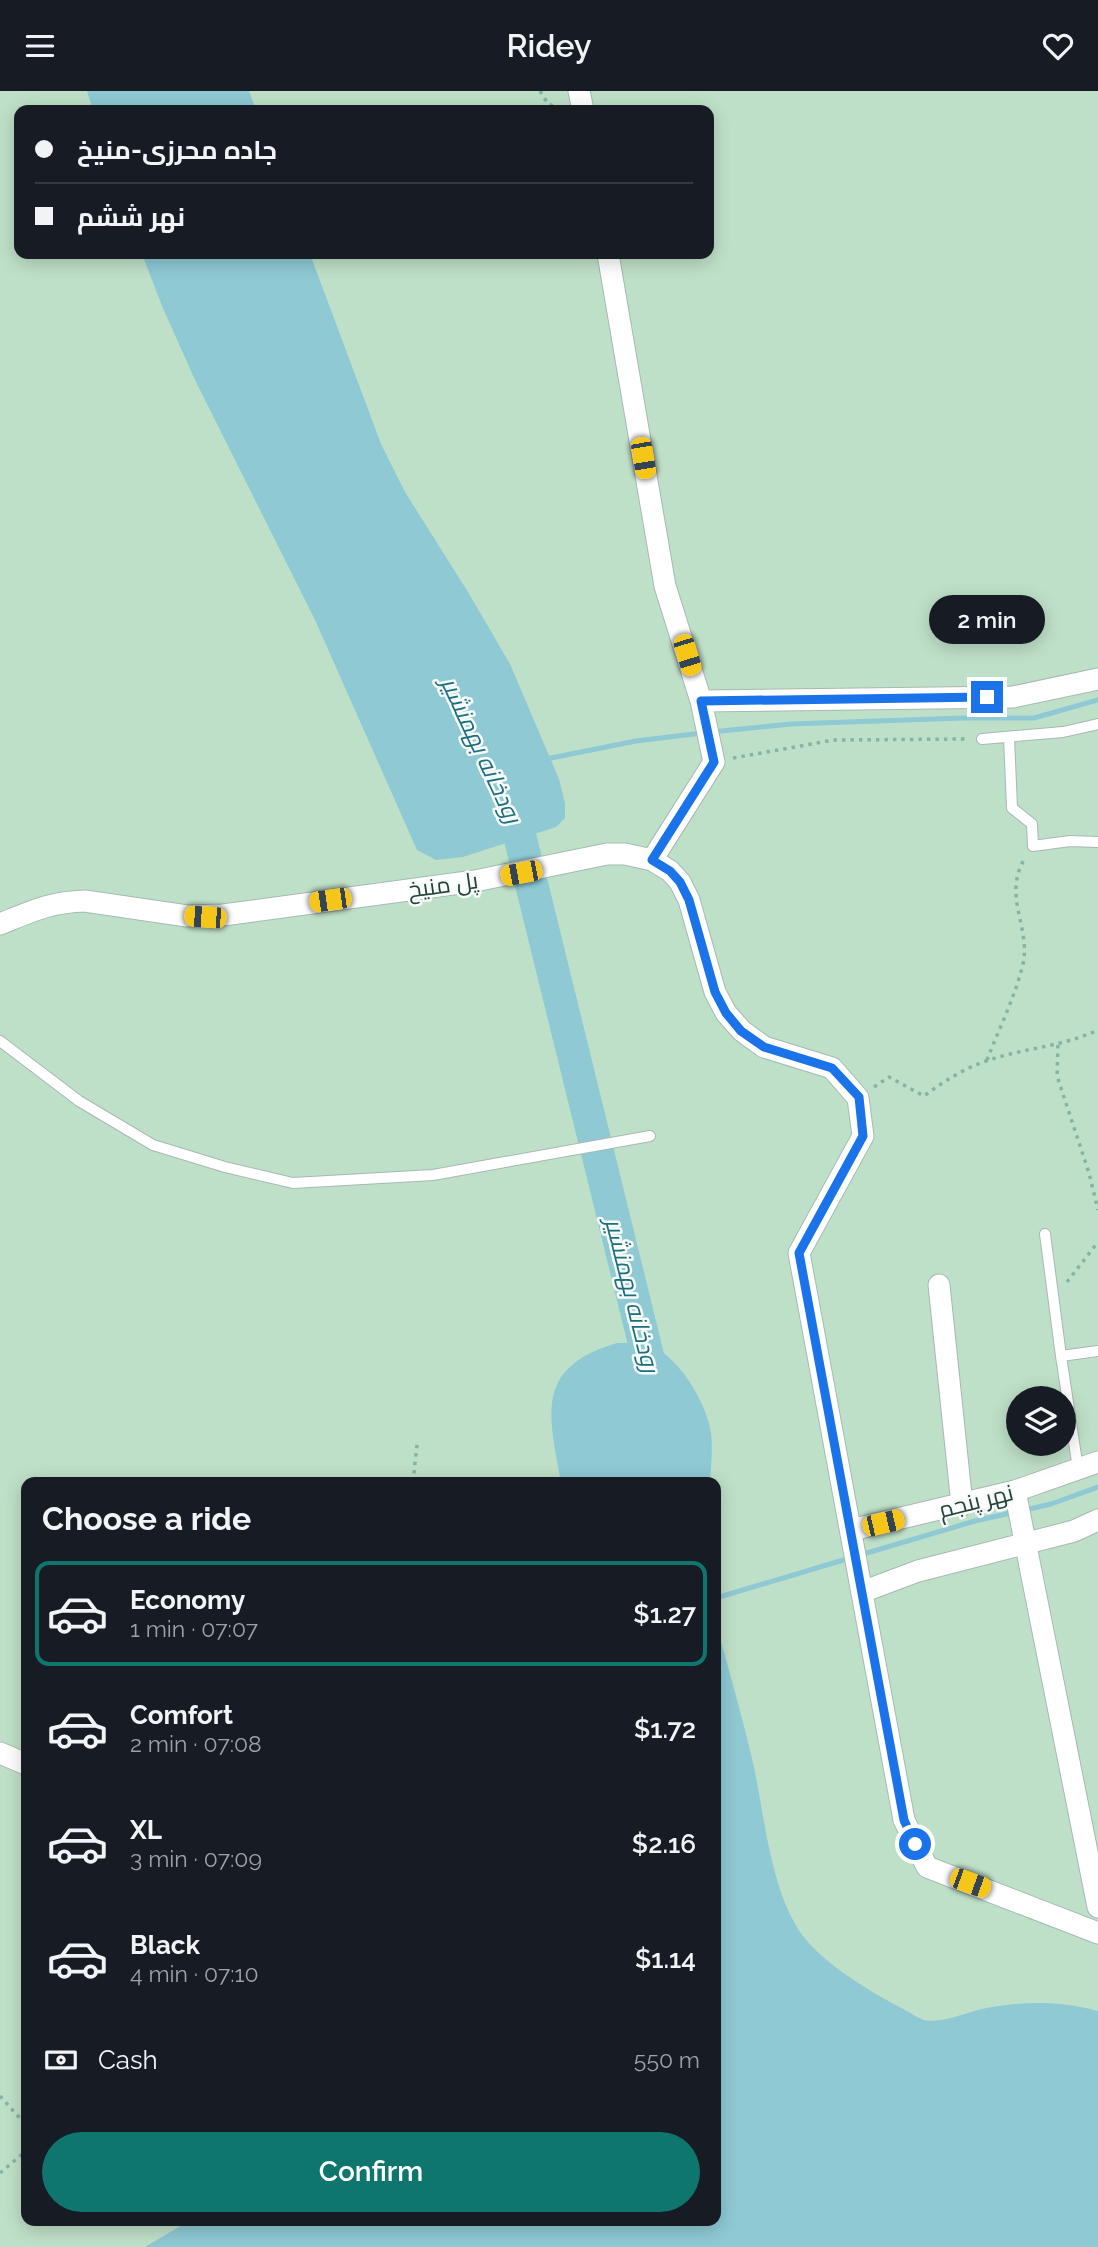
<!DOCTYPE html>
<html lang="en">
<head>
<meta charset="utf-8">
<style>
	:root { --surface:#171b24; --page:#20242c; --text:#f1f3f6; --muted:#9ea1a6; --line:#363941; --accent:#0f766e }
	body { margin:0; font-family:Raleway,Cairo,sans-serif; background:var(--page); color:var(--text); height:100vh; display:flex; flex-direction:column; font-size:26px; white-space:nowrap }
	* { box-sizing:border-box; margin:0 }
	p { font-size:23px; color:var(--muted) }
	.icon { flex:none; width:38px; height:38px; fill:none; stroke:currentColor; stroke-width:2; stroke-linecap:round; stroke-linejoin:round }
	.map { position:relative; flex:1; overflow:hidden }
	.drawer { position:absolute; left:21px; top:1386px; width:700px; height:749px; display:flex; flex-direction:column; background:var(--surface); border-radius:14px; box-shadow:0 4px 18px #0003 }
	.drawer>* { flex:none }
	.banner { position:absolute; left:14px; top:14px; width:700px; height:154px; border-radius:14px; box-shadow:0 4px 18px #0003; display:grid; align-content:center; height:154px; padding:0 21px; background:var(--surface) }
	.buttons { position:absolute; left:1006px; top:1295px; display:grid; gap:14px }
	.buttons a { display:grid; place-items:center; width:70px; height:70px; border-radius:50%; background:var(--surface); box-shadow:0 4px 18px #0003; font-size:35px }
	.end { position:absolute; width:32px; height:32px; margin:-16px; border:9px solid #1a73e8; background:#fff; box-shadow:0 0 0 4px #fff }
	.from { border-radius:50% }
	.bubble { position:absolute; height:49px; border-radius:24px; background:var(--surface); box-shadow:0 4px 18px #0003; font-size:23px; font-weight:600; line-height:49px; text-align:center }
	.car { position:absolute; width:21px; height:42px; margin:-21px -10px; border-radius:9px; box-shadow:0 0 5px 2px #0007; background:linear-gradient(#f5c518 24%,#345 0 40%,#f5c518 0 76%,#345 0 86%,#f5c518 0) }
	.banner b { display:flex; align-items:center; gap:24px; height:66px; font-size:26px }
	.banner b+b { border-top:2px solid var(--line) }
	.banner i { width:18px; height:18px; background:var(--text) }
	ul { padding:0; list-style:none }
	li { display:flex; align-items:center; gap:21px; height:105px; margin:0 14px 10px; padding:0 7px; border:4px solid transparent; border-radius:14px }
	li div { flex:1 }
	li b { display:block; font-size:26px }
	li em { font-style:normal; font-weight:600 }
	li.on { border-color:var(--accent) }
	li>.icon { width:63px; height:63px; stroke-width:1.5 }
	h2 { padding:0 21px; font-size:32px; line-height:84px }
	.pay { display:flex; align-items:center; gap:18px; height:77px; padding:0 21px; font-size:26px }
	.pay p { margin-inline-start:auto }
	.button { display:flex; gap:14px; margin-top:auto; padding:14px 21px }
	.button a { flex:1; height:80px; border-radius:42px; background:var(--accent); color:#fff; font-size:28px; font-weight:600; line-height:80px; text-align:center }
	header { display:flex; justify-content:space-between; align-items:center; height:91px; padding:0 21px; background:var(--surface); font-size:32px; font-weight:600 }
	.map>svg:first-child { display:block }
	.green { fill:#bfe0c8; fill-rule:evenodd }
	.water { fill:#8ec9d4 }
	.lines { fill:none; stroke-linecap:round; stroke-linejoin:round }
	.stream { stroke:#8ec9d4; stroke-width:5 }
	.river { stroke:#8ec9d4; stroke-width:33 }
	.lane-casing { stroke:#a8b8b2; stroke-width:12 }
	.street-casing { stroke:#a8b8b2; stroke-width:23 }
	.secondary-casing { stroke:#a4bbb3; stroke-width:23 }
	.path { stroke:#86b3a5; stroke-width:3.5; stroke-dasharray:3.5 5; stroke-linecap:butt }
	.lane { stroke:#fff; stroke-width:10 }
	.street { stroke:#fff; stroke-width:21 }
	.secondary { stroke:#fff; stroke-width:21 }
	.route { stroke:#1a73e8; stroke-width:9 }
	.labels { text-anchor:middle; stroke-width:5; stroke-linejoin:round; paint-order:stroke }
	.street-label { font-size:23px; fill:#24423a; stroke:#f7fbf9 }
	.water-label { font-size:24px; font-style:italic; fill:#1c6f80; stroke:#f7fbf9 }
</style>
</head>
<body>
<header><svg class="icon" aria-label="menu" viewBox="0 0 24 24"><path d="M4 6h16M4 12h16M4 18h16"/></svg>Ridey<svg class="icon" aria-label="heart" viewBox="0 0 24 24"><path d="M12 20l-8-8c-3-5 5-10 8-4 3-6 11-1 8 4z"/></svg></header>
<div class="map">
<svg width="1098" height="2156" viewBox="0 0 1098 2156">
	<rect width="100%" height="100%" fill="#e6efeb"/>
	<path class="green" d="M0,0H1098V2156H0ZM19,19H709V163H19ZM1018,1307H1064V1353H1018ZM26,1391H716V2130H26Z"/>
	<path class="water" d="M87,0H249L256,19H93Z
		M142,163H310L381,353L405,401L468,501L510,573L559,688L565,712V727L556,736L463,766L436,769L417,759L315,529L195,289L162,215Z
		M617,1252C630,1252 643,1251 655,1257C681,1269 707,1314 711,1342C713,1358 711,1375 710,1391H561C548,1322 535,1276 617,1252Z
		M716,1532C729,1580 743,1628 754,1676C764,1725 770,1787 794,1831C813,1868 869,1900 905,1919C911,1922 918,1927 924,1929C944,1933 968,1920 987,1917C1025,1910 1061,1910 1098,1920V2156H145L189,2130H716Z"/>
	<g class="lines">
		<path class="stream" d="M711,641L791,633L963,627H1034L1098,609
			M546,668L636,650L702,642
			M1025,1419L1051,1413L1098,1396
			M860,1464L975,1430L1015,1421
			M716,1507L850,1467"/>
		<path class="river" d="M504,707L518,738L656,1299"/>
		<g class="lane-casing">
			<path id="lane" d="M1009,646L1012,717L1032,733L1033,755L1070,750L1098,751
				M982,648L1063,641L1098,633
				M0,950L79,1010L153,1054L225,1076L293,1092L433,1084L650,1045
				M1045,1143L1061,1265
				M1078,1378L1061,1265L1098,1260"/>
		</g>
		<g class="street-casing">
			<path id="street" d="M579,0L583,19
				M608,163L665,495L701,610L714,671L652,769
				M701,610L1013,606L1098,588
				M939,1194L962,1414
				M1015,1400L1098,1816
				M851,1439L1015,1400L1098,1371
				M862,1501L918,1480L1074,1440L1098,1429
				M0,1662L26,1673"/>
		</g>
		<g class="secondary-casing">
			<path id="secondary" d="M0,833C32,820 50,811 85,810L187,825L223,824L475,790L607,763H625L652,769L670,780L680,791L689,809L715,901L726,922L742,940L764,956L832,977L858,1007L863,1045L799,1162L904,1729L927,1776L1098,1842"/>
		</g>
		<path class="path" d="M540,0L548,13L563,19
			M733,667L834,649L969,648
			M1058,954L1057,985L1089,1082L1098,1119
			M987,969C999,938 1015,906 1023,873C1031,836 1002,805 1025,767
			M874,996L889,986L924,1005C943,991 963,978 986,970C1023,957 1062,956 1098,939
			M1067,1191L1098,1151
			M413,1391L417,1354
			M0,2005L26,2034
			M0,2082L26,2060"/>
		<use href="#lane" class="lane"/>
		<use href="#street" class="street"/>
		<use href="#secondary" class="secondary"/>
	</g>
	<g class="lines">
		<path class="route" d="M915,1753L904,1729L799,1162L863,1045L859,1006L832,977L764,956L741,940L726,922L715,901L689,809L680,791L670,780L652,769L714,671L701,610L987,606"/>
	</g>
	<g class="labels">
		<g class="street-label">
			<text transform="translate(443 794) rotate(-8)" y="8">پل منیخ</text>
			<text transform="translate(976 1410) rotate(-14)" y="8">نهر پنجم</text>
		</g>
		<g class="water-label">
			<text transform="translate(481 659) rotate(65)" y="8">رودخانه بهمنشیر</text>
			<text transform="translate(632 1204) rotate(76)" y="8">رودخانه بهمنشیر</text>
		</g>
	</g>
</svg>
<div class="buttons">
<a><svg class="icon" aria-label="layers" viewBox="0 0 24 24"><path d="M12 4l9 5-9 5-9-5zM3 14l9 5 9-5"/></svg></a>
</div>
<i class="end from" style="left:915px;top:1753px"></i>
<i class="end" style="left:987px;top:606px"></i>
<div class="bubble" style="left:929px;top:504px;width:116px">2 min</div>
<i class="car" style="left:643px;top:367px;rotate:170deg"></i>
<i class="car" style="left:687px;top:564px;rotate:163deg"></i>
<i class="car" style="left:521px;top:782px;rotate:259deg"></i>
<i class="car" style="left:330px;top:809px;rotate:262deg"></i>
<i class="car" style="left:205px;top:826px;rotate:274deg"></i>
<i class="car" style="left:883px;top:1432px;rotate:77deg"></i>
<i class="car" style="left:970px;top:1792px;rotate:110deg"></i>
<div class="banner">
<b><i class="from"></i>جاده محرزی-منیخ</b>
<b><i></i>نهر ششم</b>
</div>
<section class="drawer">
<h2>Choose a ride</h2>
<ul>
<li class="on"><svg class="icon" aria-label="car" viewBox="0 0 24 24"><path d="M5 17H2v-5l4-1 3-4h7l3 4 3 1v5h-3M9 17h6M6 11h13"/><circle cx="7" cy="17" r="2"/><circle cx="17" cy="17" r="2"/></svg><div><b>Economy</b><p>1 min · 07:07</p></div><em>$1.27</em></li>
<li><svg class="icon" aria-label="car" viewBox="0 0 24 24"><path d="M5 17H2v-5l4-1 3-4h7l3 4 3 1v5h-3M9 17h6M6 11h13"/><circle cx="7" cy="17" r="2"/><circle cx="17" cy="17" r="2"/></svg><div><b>Comfort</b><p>2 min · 07:08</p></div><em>$1.72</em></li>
<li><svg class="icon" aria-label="car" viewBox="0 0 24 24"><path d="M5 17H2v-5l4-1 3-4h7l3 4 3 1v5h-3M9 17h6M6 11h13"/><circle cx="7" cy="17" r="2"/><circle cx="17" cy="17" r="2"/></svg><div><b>XL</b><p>3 min · 07:09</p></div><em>$2.16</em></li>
<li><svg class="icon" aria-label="car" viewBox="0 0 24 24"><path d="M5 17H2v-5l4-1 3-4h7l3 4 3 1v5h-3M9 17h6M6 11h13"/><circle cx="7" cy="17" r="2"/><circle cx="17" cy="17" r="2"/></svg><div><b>Black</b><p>4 min · 07:10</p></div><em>$1.14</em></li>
</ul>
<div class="pay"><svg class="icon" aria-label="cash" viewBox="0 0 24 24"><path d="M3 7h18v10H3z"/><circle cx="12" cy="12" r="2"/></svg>Cash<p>550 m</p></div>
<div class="button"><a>Confirm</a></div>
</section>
</div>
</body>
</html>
